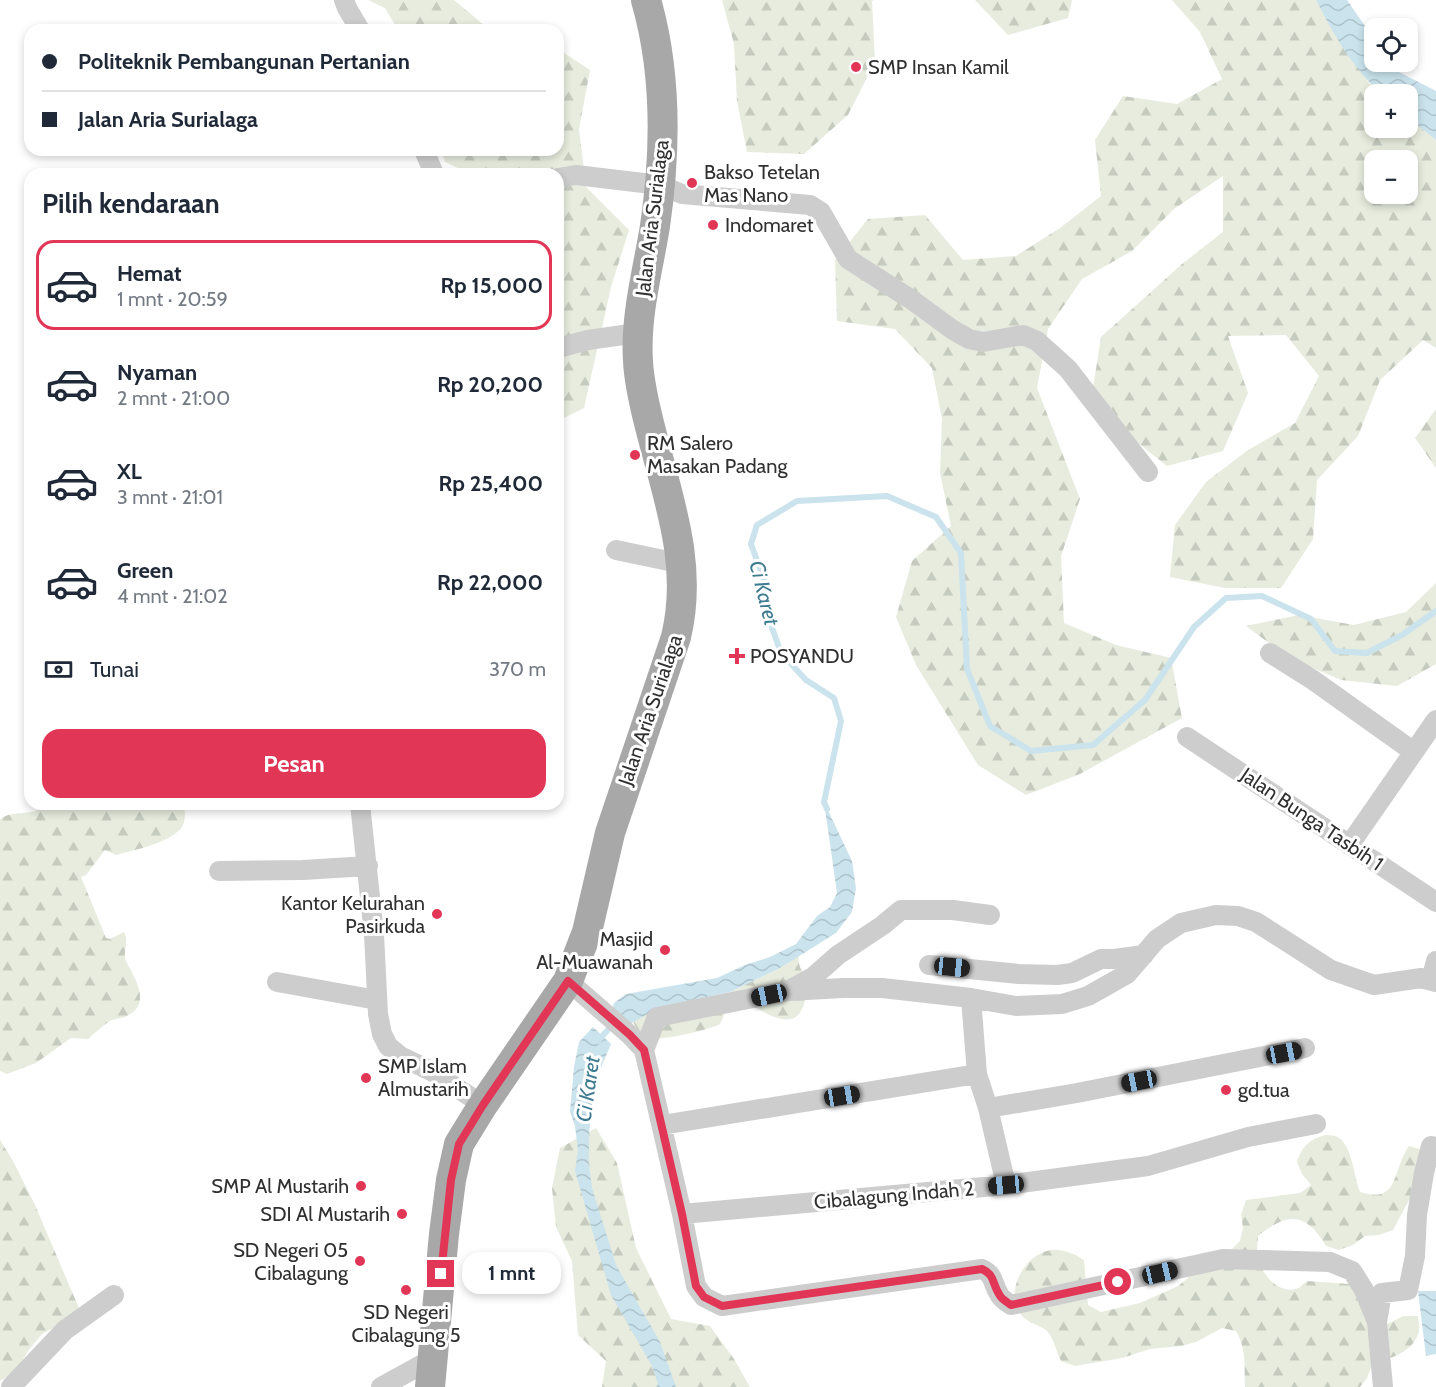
<!DOCTYPE html>
<html lang="id">
<head>
<meta charset="utf-8">
<style>
	:root { --surface:#fff; --page:#f6f6f7; --text:#1f2937; --muted:#747a83; --line:#e0e1e3; --accent:#e23657 }
	body { margin:0; font-family:Cabin,sans-serif; background:var(--page); color:var(--text); height:100vh; display:flex; flex-direction:column; font-size:22px; white-space:nowrap }
	* { box-sizing:border-box; margin:0 }
	p { font-size:20px; color:var(--muted) }
	.icon { flex:none; width:33px; height:33px; fill:none; stroke:currentColor; stroke-width:2; stroke-linecap:round; stroke-linejoin:round }
	.map { position:relative; flex:1; overflow:hidden }
	.drawer { position:absolute; left:24px; top:168px; width:540px; height:642px; display:flex; flex-direction:column; background:var(--surface); border-radius:18px; box-shadow:0 3px 9px #0003 }
	.drawer>* { flex:none }
	.guide { position:absolute; left:24px; top:24px; width:540px; height:132px; border-radius:18px; box-shadow:0 3px 9px #0003; display:grid; align-content:center; height:132px; padding:0 18px; background:var(--surface) }
	.buttons { position:absolute; left:1364px; top:18px; display:grid; gap:12px }
	.buttons a { display:grid; place-items:center; width:54px; height:54px; border-radius:12px; background:var(--surface); box-shadow:0 3px 9px #0003; font-size:30px }
	.end { position:absolute; width:27px; height:27px; margin:-14px; border:8px solid #e23657; background:#fff; box-shadow:0 0 0 3px #fff }
	.from { border-radius:50% }
	.bubble { position:absolute; height:42px; border-radius:18px; background:var(--surface); box-shadow:0 3px 9px #0003; font-size:20px; font-weight:800; line-height:42px; text-align:center }
	.car { position:absolute; width:18px; height:36px; margin:-18px -9px; border-radius:8px; box-shadow:0 0 4px 2px #0007; background:linear-gradient(#222 24%,#8ab4d8 0 40%,#222 0 76%,#8ab4d8 0 86%,#222 0) }
	.guide b { display:flex; align-items:center; gap:21px; height:57px; font-size:22px }
	.guide b+b { border-top:2px solid var(--line) }
	.guide i { width:15px; height:15px; background:var(--text) }
	ul { padding:0; list-style:none }
	li { display:flex; align-items:center; gap:18px; height:90px; margin:0 12px 9px; padding:0 6px; border:3px solid transparent; border-radius:18px }
	li div { flex:1 }
	li b { display:block; font-size:22px }
	li em { font-style:normal; font-weight:800 }
	li.current { border-color:var(--accent) }
	li>.icon { width:54px; height:54px; stroke-width:1.5 }
	h2 { padding:0 18px; font-size:27px; line-height:72px }
	.pay { display:flex; align-items:center; gap:15px; height:66px; padding:0 18px; font-size:22px }
	.pay p { margin-inline-start:auto }
	.action { display:flex; gap:12px; margin-top:auto; padding:12px 18px }
	.action a { flex:1; height:69px; border-radius:18px; background:var(--accent); color:#fff; font-size:24px; font-weight:800; line-height:69px; text-align:center }
	.map>svg:first-child { display:block }
	.forest { fill:url(#forest-firs); fill-rule:evenodd }
	.water { fill:url(#water-waves) }
	.lines { fill:none; stroke-linecap:round; stroke-linejoin:round }
	.stream { stroke:#cae3ec; stroke-width:6 }
	.minor { stroke:#cdcdcd; stroke-width:20 }
	.primary { stroke:#a8a8a8; stroke-width:30 }
	.route { stroke:#e23657; stroke-width:8 }
	.poi-dot { fill:#e23657; stroke:#fff; stroke-width:2 }
	.labels { text-anchor:middle; stroke-width:6; stroke-linejoin:round; paint-order:stroke }
	.poi-label { font-size:20px; fill:#303030; stroke:#fff; text-anchor:start }
	.street-label { font-size:20px; fill:#303030; stroke:#fff }
	.water-label { font-size:21px; font-style:italic; fill:#3e7b91; stroke:#fff }
</style>
</head>
<body>
<div class="map">
<svg width="1436" height="1387" viewBox="0 0 1436 1387">
	<defs>
		<pattern id="forest-firs" width="22" height="20" patternUnits="userSpaceOnUse" patternTransform="scale(1.5)"><rect width="22" height="20" fill="#e7ecde"/><path d="M5 1l3.5 6h-7zM16 11l3.5 6h-7z" fill="#c6cbbf"/></pattern>
		<pattern id="water-waves" width="16" height="10" patternUnits="userSpaceOnUse" patternTransform="scale(1.5)"><rect width="16" height="10" fill="#cae3ec"/><path d="M0 5q4-4 8 0t8 0" fill="none" stroke="#aec3cb"/></pattern>
	</defs>
	<rect width="100%" height="100%" fill="#fff"/>
	<path class="forest" d="M368,0H454L484,25L506,30H398L385,8Z
		M722,0H874L872,1L875,62L848,115L804,154L747,152L737,101L734,44Z
		M975,0H1072L1068,18L1008,35Z
		M1172,0H1316L1369,83L1382,94H1374V128H1407V117L1436,140V348L1423,340L1380,380L1358,436L1317,480L1313,539L1281,588H1225L1170,577L1175,525L1206,482L1248,450L1295,423L1319,376L1286,335L1228,336L1248,393L1223,451L1167,466L1123,431L1093,388L1101,337L1182,264L1223,232V176L1174,209L1132,251L1082,279L1048,329L1037,388L1080,499L1061,556L1064,623L1116,645L1171,658L1182,718L1080,774L1026,795L978,765L916,665L896,617L912,561L951,526L940,473L942,419L932,368L895,329L837,321L835,260L868,219L925,215L963,260L1016,256L1060,228L1101,196L1095,140L1123,96L1177,104L1222,79L1200,32ZM1374,160H1407V194H1374Z
		M558,49L590,70L579,129L586,187L629,230L611,287L584,408L558,421V174H471L445,162L441,150H558Z
		M1436,409V468L1415,438Z
		M1436,583V664L1397,686L1341,680L1289,658L1246,626L1299,615L1354,625L1406,612Z
		M41,804H184C185,811 186,821 182,827C171,843 133,850 116,855L105,850L86,875L81,877L106,938L110,939L124,932C130,941 121,954 127,963C135,979 152,1003 127,1016C122,1019 115,1018 110,1021C102,1026 95,1033 88,1039L71,1038L36,1063L7,1074L0,1071V819C13,810 29,816 42,808Z
		M799,955C797,966 803,971 806,981C808,988 806,997 804,1004C795,1034 766,1013 750,1004L727,1008L720,1024C709,1030 662,1041 650,1038C643,1036 636,1028 633,1022L659,1007L730,992L780,968Z
		M596,1128L617,1163L636,1248L671,1319L710,1326L734,1359L750,1387H602L606,1361L578,1335L572,1261L556,1227L552,1188L560,1148Z
		M1325,1135C1329,1135 1336,1135 1339,1138C1352,1146 1354,1177 1360,1192C1400,1205 1392,1169 1409,1146L1423,1150L1415,1189L1393,1230L1379,1235L1365,1236L1353,1245L1339,1250L1326,1246C1306,1212 1288,1212 1258,1236C1258,1241 1257,1246 1257,1251C1258,1269 1275,1294 1295,1289C1299,1289 1303,1284 1307,1281L1349,1284L1380,1328L1403,1316H1418C1418,1320 1420,1327 1419,1331C1414,1352 1391,1359 1373,1362L1367,1378L1360,1387H1245C1244,1367 1247,1350 1236,1331L1222,1328L1196,1342L1181,1346L1150,1349L1122,1358L1075,1366L1061,1361C1057,1353 1054,1341 1050,1335C1045,1326 1035,1326 1027,1320C1004,1305 1016,1269 1036,1256C1053,1245 1067,1250 1084,1260L1088,1305L1101,1312L1140,1303L1178,1286L1188,1278L1195,1269L1230,1251L1240,1241L1243,1228L1241,1215L1246,1200L1300,1193L1311,1185L1302,1174L1297,1162C1302,1146 1309,1140 1325,1135Z
		M0,1140L13,1161L35,1205L81,1313L42,1334L28,1351L16,1371L0,1381Z"/>
	<path class="water" d="M1316,0H1347L1374,39V62H1390L1397,71L1436,91V140L1407,117V94H1382C1352,68 1334,35 1316,0Z
		M824,802L852,861L856,888L852,912L836,933L780,968L730,992L659,1007L627,1026L611,1012L614,1003L626,994L717,978L745,965L770,957L796,944L817,916L830,907L837,893Z
		M593,1027L611,1044L594,1084L589,1135V1164L592,1188L616,1265L660,1342L676,1387H656L658,1384L652,1366L611,1295L575,1171L578,1150L575,1126L570,1112L574,1067L579,1042Z
		M1418,1291H1436V1354L1426,1356Z"/>
	<g class="lines">
		<path class="stream" d="M827,809L824,802L841,721L834,698L806,680L781,653L766,611L764,580L751,544L757,525L797,501L887,496L936,517L961,553L967,669L990,726L1031,751L1093,745L1145,700L1194,627L1226,598L1262,596L1311,619L1335,651L1367,653L1402,635L1436,611
			M598,1041L613,1024"/>
		<path class="minor" d="M344,0L347,8L360,30
			M424,150L434,174
			M558,178L576,175L660,185L682,194L810,205L821,212L848,259L912,300L953,330L969,339L983,342L1023,335L1037,341L1068,369L1148,472
			M558,348L588,340L637,333
			M616,550L683,564
			M1270,653L1313,680L1414,752
			M1187,737L1436,902
			M360,804L374,934L378,1014L382,1034L388,1046L400,1056L433,1072L483,1105
			M1350,844L1436,720
			M219,871L303,870L368,866
			M929,965L1019,974L1057,975L1072,973L1101,959H1114L1144,955
			M1431,980L1436,961
			M568,981L630,1035L644,1050L657,1017L788,991L843,988H882L971,998L1016,1006L1062,1004L1088,996L1127,974L1157,939L1181,923L1216,915L1238,916L1256,922L1331,970L1374,985L1421,978L1436,982
			M277,982L377,1000
			M789,990L813,977L838,955L883,925L901,910H953L990,915
			M971,998L977,1074L988,1108L1006,1185
			M644,1050L682,1214L696,1286L704,1297L722,1306L982,1269C995,1275 992,1283 999,1294C1001,1299 1007,1302 1011,1305L1223,1259L1330,1262L1352,1271L1364,1290L1377,1322L1383,1387
			M988,1108L1077,1093L1305,1048
			M662,1125L977,1074
			M682,1214L1006,1185L1148,1166L1248,1137L1316,1124
			M1377,1322L1382,1293L1408,1290L1415,1256L1417,1215L1424,1173L1431,1146L1436,1147
			M11,1387L65,1330L114,1295
			M381,1387L432,1359"/>
		<path class="primary" d="M430,1387L444,1234L451,1180L459,1144L483,1105L568,981L587,932L610,833L676,637C694,563 667,496 649,423C644,403 639,382 638,361C635,316 648,270 655,226C666,151 667,73 646,0"/>
	</g>
	<g class="lines">
		<path class="route" d="M441,1274L451,1180L459,1144L483,1105L568,981L630,1035L644,1050L682,1214L696,1286L704,1297L722,1306L982,1269C995,1275 992,1283 999,1294C1001,1299 1007,1302 1011,1305L1118,1282"/>
	</g>
	<g class="poi-dot">
		<circle cx="856" cy="67" r="6"/>
		<circle cx="692" cy="183" r="6"/>
		<circle cx="713" cy="225" r="6"/>
		<circle cx="635" cy="455" r="6"/>
		<path d="M734 647h6v6h6v6h-6v6h-6v-6h-6v-6h6z"/>
		<circle cx="437" cy="914" r="6"/>
		<circle cx="665" cy="950" r="6"/>
		<circle cx="366" cy="1078" r="6"/>
		<circle cx="1226" cy="1090" r="6"/>
		<circle cx="361" cy="1186" r="6"/>
		<circle cx="402" cy="1214" r="6"/>
		<circle cx="360" cy="1261" r="6"/>
		<circle cx="406" cy="1290" r="6"/>
	</g>
	<g class="labels">
		<g class="poi-label">
			<text x="868" y="74">SMP Insan Kamil</text>
			<text x="704" y="179">Bakso Tetelan<tspan x="704" dy="23">Mas Nano</tspan></text>
			<text x="725" y="232">Indomaret</text>
			<text x="647" y="450">RM Salero<tspan x="647" dy="23">Masakan Padang</tspan></text>
			<text x="750" y="663">POSYANDU</text>
			<text x="425" y="910" text-anchor="end">Kantor Kelurahan<tspan x="425" dy="23">Pasirkuda</tspan></text>
			<text x="653" y="946" text-anchor="end">Masjid<tspan x="653" dy="23">Al-Muawanah</tspan></text>
			<text x="378" y="1073">SMP Islam<tspan x="378" dy="23">Almustarih</tspan></text>
			<text x="1238" y="1097">gd.tua</text>
			<text x="349" y="1193" text-anchor="end">SMP Al Mustarih</text>
			<text x="390" y="1221" text-anchor="end">SDI Al Mustarih</text>
			<text x="348" y="1257" text-anchor="end">SD Negeri 05<tspan x="348" dy="23">Cibalagung</tspan></text>
			<text x="406" y="1319" text-anchor="middle">SD Negeri<tspan x="406" dy="23">Cibalagung 5</tspan></text>
		</g>
		<g class="street-label">
			<text transform="translate(652 218) rotate(-83)" y="7">Jalan Aria Surialaga</text>
			<text transform="translate(650 710) rotate(-71)" y="7">Jalan Aria Surialaga</text>
			<text transform="translate(1312 819) rotate(34)" y="7">Jalan Bunga Tasbih 1</text>
			<text transform="translate(894 1195) rotate(-5)" y="7">Cibalagung Indah 2</text>
		</g>
		<g class="water-label">
			<text transform="translate(764 593) rotate(76)" y="7">Ci Karet</text>
			<text transform="translate(588 1089) rotate(-82)" y="7">Ci Karet</text>
		</g>
	</g>
</svg>
<div class="buttons">
<a><svg class="icon" aria-label="locate" viewBox="0 0 24 24"><circle cx="12" cy="12" r="6"/><path d="M12 2v4M12 18v4M2 12h4M18 12h4"/></svg></a>
<a>+</a>
<a>−</a>
</div>
<i class="end from" style="left:1118px;top:1282px"></i>
<i class="end" style="left:441px;top:1274px"></i>
<div class="bubble" style="left:462px;top:1252px;width:99px">1 mnt</div>
<i class="car" style="left:952px;top:967px;rotate:96deg"></i>
<i class="car" style="left:769px;top:995px;rotate:258deg"></i>
<i class="car" style="left:1284px;top:1053px;rotate:79deg"></i>
<i class="car" style="left:1139px;top:1081px;rotate:259deg"></i>
<i class="car" style="left:842px;top:1096px;rotate:81deg"></i>
<i class="car" style="left:1006px;top:1185px;rotate:265deg"></i>
<i class="car" style="left:1160px;top:1273px;rotate:77deg"></i>
<div class="guide">
<b><i class="from"></i>Politeknik Pembangunan Pertanian</b>
<b><i></i>Jalan Aria Surialaga</b>
</div>
<section class="drawer">
<h2>Pilih kendaraan</h2>
<ul>
<li class="current"><svg class="icon" aria-label="car" viewBox="0 0 24 24"><path d="M5 17H2v-5l4-1 3-4h7l3 4 3 1v5h-3M9 17h6M6 11h13"/><circle cx="7" cy="17" r="2"/><circle cx="17" cy="17" r="2"/></svg><div><b>Hemat</b><p>1 mnt · 20:59</p></div><em>Rp 15,000</em></li>
<li><svg class="icon" aria-label="car" viewBox="0 0 24 24"><path d="M5 17H2v-5l4-1 3-4h7l3 4 3 1v5h-3M9 17h6M6 11h13"/><circle cx="7" cy="17" r="2"/><circle cx="17" cy="17" r="2"/></svg><div><b>Nyaman</b><p>2 mnt · 21:00</p></div><em>Rp 20,200</em></li>
<li><svg class="icon" aria-label="car" viewBox="0 0 24 24"><path d="M5 17H2v-5l4-1 3-4h7l3 4 3 1v5h-3M9 17h6M6 11h13"/><circle cx="7" cy="17" r="2"/><circle cx="17" cy="17" r="2"/></svg><div><b>XL</b><p>3 mnt · 21:01</p></div><em>Rp 25,400</em></li>
<li><svg class="icon" aria-label="car" viewBox="0 0 24 24"><path d="M5 17H2v-5l4-1 3-4h7l3 4 3 1v5h-3M9 17h6M6 11h13"/><circle cx="7" cy="17" r="2"/><circle cx="17" cy="17" r="2"/></svg><div><b>Green</b><p>4 mnt · 21:02</p></div><em>Rp 22,000</em></li>
</ul>
<div class="pay"><svg class="icon" aria-label="cash" viewBox="0 0 24 24"><path d="M3 7h18v10H3z"/><circle cx="12" cy="12" r="2"/></svg>Tunai<p>370 m</p></div>
<div class="action"><a>Pesan</a></div>
</section>
</div>
</body>
</html>
